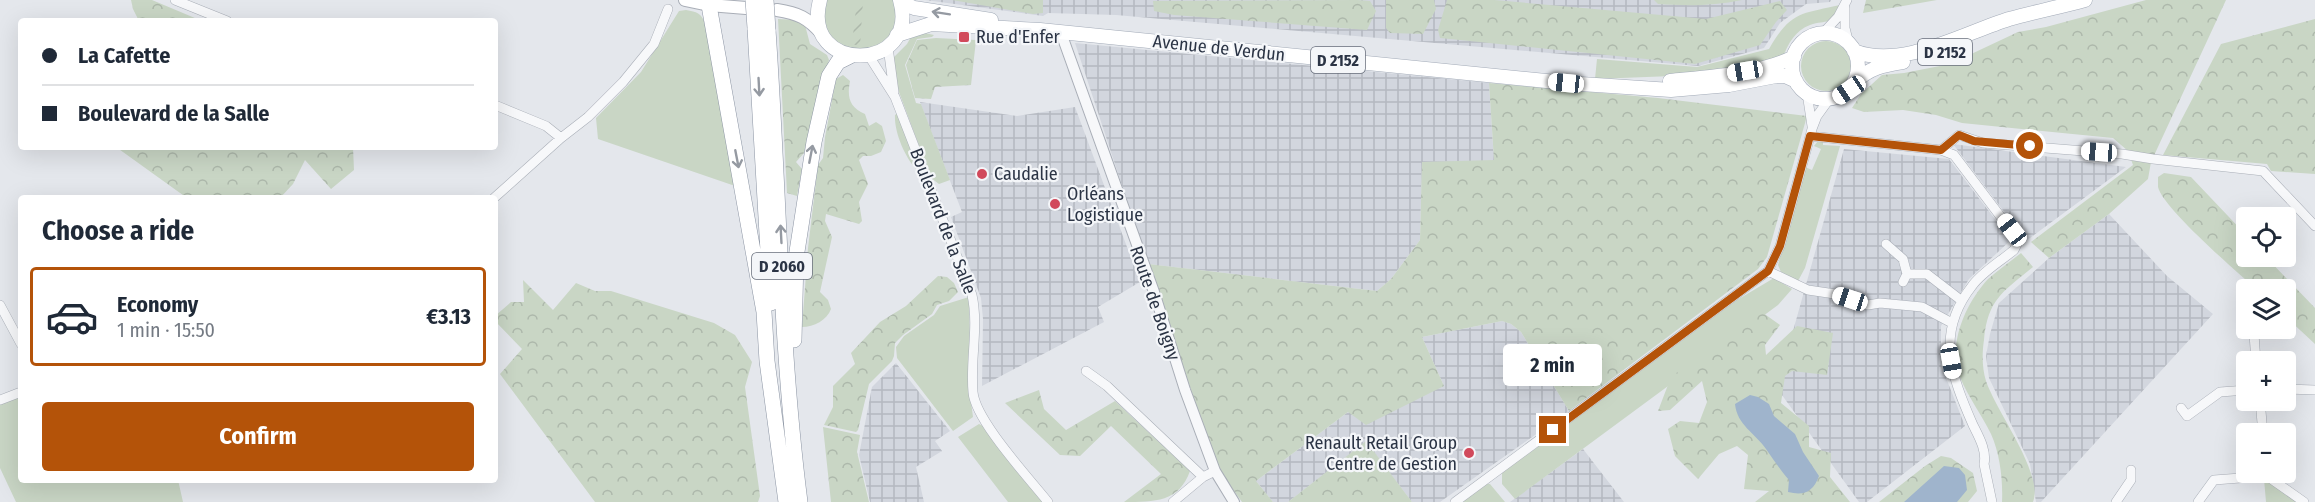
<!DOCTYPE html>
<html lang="en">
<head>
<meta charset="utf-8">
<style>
	:root { --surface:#fff; --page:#f6f6f7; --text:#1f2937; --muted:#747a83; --line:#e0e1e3; --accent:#b45309 }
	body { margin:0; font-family:"Fira Sans Condensed",sans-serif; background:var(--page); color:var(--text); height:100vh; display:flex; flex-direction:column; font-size:22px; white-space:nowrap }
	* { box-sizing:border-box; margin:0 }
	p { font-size:20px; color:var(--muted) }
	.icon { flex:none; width:33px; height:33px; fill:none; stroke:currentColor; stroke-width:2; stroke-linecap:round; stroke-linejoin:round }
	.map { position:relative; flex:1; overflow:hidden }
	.drawer { position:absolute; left:18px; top:195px; width:480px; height:288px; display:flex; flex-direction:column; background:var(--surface); border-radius:6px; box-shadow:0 6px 24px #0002 }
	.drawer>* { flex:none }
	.hud { position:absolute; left:18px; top:18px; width:480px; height:132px; border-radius:6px; box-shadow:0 6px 24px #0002; display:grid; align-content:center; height:132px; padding:0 24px; background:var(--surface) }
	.fabs { position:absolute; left:2236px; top:207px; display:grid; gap:12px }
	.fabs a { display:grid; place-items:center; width:60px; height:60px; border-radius:6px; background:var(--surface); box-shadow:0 6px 24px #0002; font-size:30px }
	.end { position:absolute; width:27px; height:27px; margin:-14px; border:8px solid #b45309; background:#fff; box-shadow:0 0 0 3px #fff }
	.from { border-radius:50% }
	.bubble { position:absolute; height:42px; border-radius:6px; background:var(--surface); box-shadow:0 6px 24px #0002; font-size:20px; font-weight:700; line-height:42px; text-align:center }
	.car { position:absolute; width:18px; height:36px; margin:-18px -9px; border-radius:8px; box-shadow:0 0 4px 2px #0007; background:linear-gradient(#fff 24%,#345 0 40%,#fff 0 76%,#345 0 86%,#fff 0) }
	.hud b { display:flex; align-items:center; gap:21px; height:57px; font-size:22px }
	.hud b+b { border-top:2px solid var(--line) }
	.hud i { width:15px; height:15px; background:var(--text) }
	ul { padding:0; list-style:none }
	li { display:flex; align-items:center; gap:18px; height:99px; margin:0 12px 9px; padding:0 12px; border:3px solid transparent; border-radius:6px }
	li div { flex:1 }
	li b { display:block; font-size:22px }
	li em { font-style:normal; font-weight:700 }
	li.on { border-color:var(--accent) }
	li>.icon { width:54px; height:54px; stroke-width:1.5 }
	h2 { padding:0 24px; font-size:27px; line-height:72px }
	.button { display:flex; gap:12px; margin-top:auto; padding:12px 24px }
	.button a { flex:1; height:69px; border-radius:6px; background:var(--accent); color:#fff; font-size:24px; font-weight:700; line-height:69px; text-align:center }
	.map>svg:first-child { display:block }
	.industrial { fill:url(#industrial-grid) }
	.green { fill:#c9d6c5 }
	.forest { fill:url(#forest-crowns) }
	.garden { fill:url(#garden-furrows) }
	.water { fill:#9fb4cc }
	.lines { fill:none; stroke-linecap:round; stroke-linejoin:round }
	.minor-casing { stroke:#a9aeb7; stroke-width:10 }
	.tertiary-casing { stroke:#a9aeb7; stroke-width:12 }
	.secondary-casing { stroke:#a9aeb7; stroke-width:14 }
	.primary-casing { stroke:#a3abb8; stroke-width:15 }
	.trunk-casing { stroke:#8b94a3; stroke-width:16 }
	.minor { stroke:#f7f8fa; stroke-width:9 }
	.tertiary { stroke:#f7f8fa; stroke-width:10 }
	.secondary { stroke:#fff; stroke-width:12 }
	.primary { stroke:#fff; stroke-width:14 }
	.trunk { stroke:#fff; stroke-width:15 }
	.trunk-bridge-casing { stroke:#8b94a3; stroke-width:16; stroke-linecap:butt }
	.trunk-bridge { stroke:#fff; stroke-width:15 }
	.oneway { stroke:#959aa2 }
	.route { stroke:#b45309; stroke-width:8 }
	.poi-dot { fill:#d1495b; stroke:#f4f6f9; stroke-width:2 }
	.labels { text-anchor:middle; stroke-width:4.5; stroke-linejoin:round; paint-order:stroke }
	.shield { fill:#f4f6f9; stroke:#676e7b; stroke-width:1.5 }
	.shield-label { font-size:16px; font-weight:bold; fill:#2b3445 }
	.poi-label { font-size:18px; fill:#2b3445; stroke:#f4f6f9; text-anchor:start }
	.street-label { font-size:18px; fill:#2b3445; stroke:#f4f6f9 }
</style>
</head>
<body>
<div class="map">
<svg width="2315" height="502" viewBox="0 0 2315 502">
	<defs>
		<pattern id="industrial-grid" width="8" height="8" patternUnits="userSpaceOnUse" patternTransform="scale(1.5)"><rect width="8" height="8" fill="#d2d6de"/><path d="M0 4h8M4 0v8" fill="none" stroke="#b4b8c0"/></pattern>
		<pattern id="forest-crowns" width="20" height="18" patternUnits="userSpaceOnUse" patternTransform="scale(1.5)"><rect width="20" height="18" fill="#c9d6c5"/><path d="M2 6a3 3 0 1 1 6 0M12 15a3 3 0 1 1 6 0" fill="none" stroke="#adb8ab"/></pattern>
		<pattern id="garden-furrows" width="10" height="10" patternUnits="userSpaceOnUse" patternTransform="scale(1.5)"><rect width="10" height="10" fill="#c9d6c5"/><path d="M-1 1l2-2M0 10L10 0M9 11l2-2" fill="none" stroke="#adb8ab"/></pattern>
	</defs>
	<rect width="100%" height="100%" fill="#e4e7ec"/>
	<path class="industrial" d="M925,0H1831L1830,2L1806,4L1780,23L1764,48L1698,66L1116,15L1048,13L1043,16Z
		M1075,43L1489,83L1494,161L1422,162L1420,240L1391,279L1377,291L1148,264Z
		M920,102L1017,116L1075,107L1140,282L1098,307L1104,322L982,386L983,319L981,298L951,217L962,212Z
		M1953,144L2126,167L2026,241Z
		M1844,149L1949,159L2011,240L1969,279L1941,326V365L1965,426L1867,502H1859L1777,388Z
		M2109,214L2167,276L2213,314L2041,502H2036L2030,464L1989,378L1986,356L1990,334L1999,303L2049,258Z
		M1502,321L1511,324L1521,332L1569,411L1440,502H1412L1366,442L1288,502H1273L1256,481L1348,412L1444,386L1422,337Z
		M896,363L950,431L935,441L942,451L916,467L924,502H870L859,455L872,387Z
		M1583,449L1624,502H1510Z"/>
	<path class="green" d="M825,0H895L896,25L891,35L873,49L850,50L831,38L825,29Z
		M1654,0H1742C1713,6 1687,6 1658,4Z
		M1840,5C1832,27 1827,19 1810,25C1796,30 1787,44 1783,58L1698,75L1595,79L1597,59L1697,67L1769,49C1791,11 1801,14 1840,5Z
		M686,10C697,12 701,13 705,23L738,187L598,139L596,118L641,72L679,11Z
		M920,32L934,35L932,37L917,39L905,65L916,103L921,104L950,180L939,184L931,178L899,92L892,59L907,44L912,35Z
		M1801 66a25 25 0 1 1 50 0a25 25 0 1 1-50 0Z
		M898,113L919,167L916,169C905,157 894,132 895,115Z
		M1818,141L1823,142V145L1840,146L1805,268L1798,281L1781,272L1778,265L1805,167L1812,170L1821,149L1814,146Z
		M1774,278L1792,289L1778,305L1515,499L1502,484V473L1737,300Z
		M969,297L971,402L973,417L953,431L897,358L896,347L904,336L934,315L940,306Z
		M21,396V480H88L89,483L97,480H178L183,502H16L0,468V405Z
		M979,424L983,426L1043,502H1008L958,437Z
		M2264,479L2297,502H2266Z
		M1486,484H1490L1505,502H1462Z"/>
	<path class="forest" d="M131,0H152L202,21H139L133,9Z
		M952,0H1043V13L1033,14Z
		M1357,0L1370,1L1376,11L1367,30L1174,15L1154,11L1153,1Z
		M1386,0H1434L1436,9L1423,34L1390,33L1386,28Z
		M1447,0H1494L1706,19L1780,1L1787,10L1776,22L1760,45L1695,64L1440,38L1438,30Z
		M1866,0H1937L1863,13Z
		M2146,0H2226L2151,162L2148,179L2109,214L2049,258L2031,242L2133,165L2128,151L2113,138L1962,123L1936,115L1903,110L1864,112L1852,108L1861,94L1882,75L1904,73L1950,64L2018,32L2046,27Z
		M778,19L797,20L805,25L810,44L827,55L829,60L804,153L796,162L802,169L797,196L787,193Z
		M2315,19V174L2271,171L2267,164L2163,155L2221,44Z
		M936,38L976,40L971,85L935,87L931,99L915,98L906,65L917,40Z
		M843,75L850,81C847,97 849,107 865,114L869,126L876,122L882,126L886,141L881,152L871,156H863L859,160L868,184L859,202L862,221L859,224L826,214L825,221L832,237L820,292L828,300L831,309C827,320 814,327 802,327L808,248L818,165L823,158L825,137L836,79Z
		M1489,83L1658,98L1807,116L1767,257L1758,269L1569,411L1521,332L1511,324L1502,321L1422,337L1444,386L1366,425L1348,412L1256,481L1273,502H1242L1218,469L1148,264L1377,291L1391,279L1420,240L1422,162L1494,160Z
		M116,147H353L354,170L331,189L305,160L293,184L280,198H187Z
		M2164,173L2191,177L2247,236V256L2266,257L2315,308V344L2286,317V290L2256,289C2237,272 2162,207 2158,187C2158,186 2158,178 2158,177Z
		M2021,253L2033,267C2021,277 2005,288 1996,301C1988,312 1985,327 1984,340C1982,353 1982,368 1986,381C1996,411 2044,474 2033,502H2002C2003,480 2000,454 1991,434C1982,415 1968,397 1960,377C1947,344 1966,303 1988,279C1998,270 2010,262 2021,253Z
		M938,276L947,277L954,283L958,292L949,301L937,305L932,314L903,335L895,343L894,356L892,361L869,384L858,430L856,432L824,425L833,407V386L855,364L851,353L880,322L906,306Z
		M523,280L553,310L576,283L595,291H611L714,323L735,335L752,362L745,387L760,496L758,502H595L500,374L522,349L495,321V316L511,302H524Z
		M1759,310L1780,325L1765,345L1766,355L1797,326L1833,333L1827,375L1792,371L1785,376L1781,403L1809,426V447L1831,453L1830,477L1850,502H1755L1769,491L1744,489L1748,455L1737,446L1719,454L1698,479L1675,456L1668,429L1680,421L1699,423L1707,402L1702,381L1670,410L1658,411L1671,377Z
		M1039,390L1044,409L1066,430L1115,401L1190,471C1179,502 1155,502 1124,502L1161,474L1111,426L1080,456L1060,455L1005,403Z
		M823,427L860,435L857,452L869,502H831Z
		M1366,441L1412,502H1288Z
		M1941,456L1951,458L1973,473L1977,491L1968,502H1879L1925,466Z"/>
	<path class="garden" d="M857,0H863L860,46L852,44Z"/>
	<path class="water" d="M1750,395L1758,397L1769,404L1774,416L1795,434L1803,452L1819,476C1813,492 1804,496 1788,492L1789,480C1780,470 1774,460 1766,449C1755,433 1737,425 1735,404Z
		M1944,466L1959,468L1965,475L1967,490L1957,502H1904Z"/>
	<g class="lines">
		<g class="minor-casing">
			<path id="minor" d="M175,0L227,21
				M1845,8V28L1849,44
				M1822,34L1838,17L1847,0
				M888,47L894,92
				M869,56L895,97L972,295C979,327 970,359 973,392C975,420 1029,478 1048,502
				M1807,93L1812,126
				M495,105L546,126L561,138
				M1810,136L1941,150L1954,155L2016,237L2017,244L2014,250C2001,261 1982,272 1972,286C1935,333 1951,375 1973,425C1979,437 1987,451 1984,464L1992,502
				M1941,150L1959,135L1983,143L2122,154L2153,159L2263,171L2315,226
				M494,198L561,138L588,117L623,82L654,44L668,9
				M1886,244L1903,259L1907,274
				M1768,271L1808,290L1835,294L1868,305L1880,303L1922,307L1952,323
				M1903,282L1907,274H1927L1962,301
				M0,305L21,344
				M2254,334L2256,362
				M1086,371L1107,386L1203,477
				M2286,389L2315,390
				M0,400L21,392
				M2260,400L2263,434
				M2181,408L2187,416L2220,392L2247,390
				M1173,502L1203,477L1215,471
				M1455,502L1768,271L1780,246L1812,129L1817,116L1830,98
				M2116,502L2131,480V470
				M2198,502L2214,480L2267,476L2304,502"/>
		</g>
		<g class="tertiary-casing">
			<path id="tertiary" d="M1061,33L1154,292L1185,390L1215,471L1234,502"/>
		</g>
		<g class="secondary-casing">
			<path id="secondary" d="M685,0L709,5L746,8
				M777,10C798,13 808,18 822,34"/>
		</g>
		<g class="primary-casing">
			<path id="primary" d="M820,0C800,75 921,73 900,0
				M901,2L914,8L991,20
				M1792 66a33 33 0 1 1 66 0a33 33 0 1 1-66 0Z
				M897,35L931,24L1040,30L1566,83L1671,90L1729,85L1776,76H1785L1796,81
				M1854,51C1901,70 1964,33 2009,19C2034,12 2060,7 2085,0
				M1670,81C1709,77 1760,74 1794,57
				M1855,82C1869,68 1883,65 1903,62"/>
		</g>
		<g class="trunk-casing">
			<path id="trunk" d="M715,0L709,5L710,11L764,312L767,361L786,502
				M755,28L771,303
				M768,30C779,187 780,346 800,502
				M794,340L796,258L814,142L829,76L838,62L850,56"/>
		</g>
		<use href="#minor" class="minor"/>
		<use href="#tertiary" class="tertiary"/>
		<use href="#secondary" class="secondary"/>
		<use href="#primary" class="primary"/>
		<use href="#trunk" class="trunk"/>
		<g class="trunk-bridge-casing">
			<path id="trunk-bridge" d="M753,0L755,28
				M766,0L768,30"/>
		</g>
		<use href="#trunk-bridge" class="trunk-bridge"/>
	</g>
	<defs><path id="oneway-shaft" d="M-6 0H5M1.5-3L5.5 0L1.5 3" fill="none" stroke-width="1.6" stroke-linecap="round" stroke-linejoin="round" transform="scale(1.5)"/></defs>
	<g class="oneway">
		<use href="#oneway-shaft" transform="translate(941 13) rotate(-171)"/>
		<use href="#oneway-shaft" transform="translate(759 87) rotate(87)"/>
		<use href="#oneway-shaft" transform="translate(811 154) rotate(-79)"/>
		<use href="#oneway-shaft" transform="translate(737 159) rotate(79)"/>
		<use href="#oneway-shaft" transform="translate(781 234) rotate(-93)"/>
	</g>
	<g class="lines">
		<path class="route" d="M1553,430L1768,271L1780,246L1810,136L1941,150L1959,135L1974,141L2030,146"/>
	</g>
	<g class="poi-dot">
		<rect x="958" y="31" width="12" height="12" rx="3"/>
		<circle cx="982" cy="174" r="6"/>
		<circle cx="1055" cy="204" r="6"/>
		<circle cx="1469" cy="453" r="6"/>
	</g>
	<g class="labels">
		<g class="shield">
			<rect x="1918" y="39" width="54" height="26" rx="4.5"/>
			<rect x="1311" y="47" width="54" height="26" rx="4.5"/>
			<rect x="752" y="253" width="60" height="26" rx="4.5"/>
		</g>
		<g class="shield-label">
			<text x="1945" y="58">D 2152</text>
			<text x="1338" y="66">D 2152</text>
			<text x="782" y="272">D 2060</text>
		</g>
		<g class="poi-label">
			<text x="976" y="43">Rue d'Enfer</text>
			<text x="994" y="180">Caudalie</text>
			<text x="1067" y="200">Orléans<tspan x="1067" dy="21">Logistique</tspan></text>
			<text x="1457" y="449" text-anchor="end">Renault Retail Group<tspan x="1457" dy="21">Centre de Gestion</tspan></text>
		</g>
		<g class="street-label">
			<text transform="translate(1219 48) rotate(6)" y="6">Avenue de Verdun</text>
			<text transform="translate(943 221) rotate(69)" y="6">Boulevard de la Salle</text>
			<text transform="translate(1155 303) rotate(71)" y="6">Route de Boigny</text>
		</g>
	</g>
</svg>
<div class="fabs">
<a><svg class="icon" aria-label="locate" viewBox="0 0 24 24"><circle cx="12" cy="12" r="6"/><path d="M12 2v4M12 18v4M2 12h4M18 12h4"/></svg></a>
<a><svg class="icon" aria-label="layers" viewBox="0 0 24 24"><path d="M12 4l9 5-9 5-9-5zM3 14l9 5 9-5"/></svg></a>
<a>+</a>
<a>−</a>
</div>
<i class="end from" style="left:2030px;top:146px"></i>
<i class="end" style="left:1553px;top:430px"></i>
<div class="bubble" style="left:1503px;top:344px;width:99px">2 min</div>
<i class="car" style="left:1745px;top:71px;rotate:261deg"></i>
<i class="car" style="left:1566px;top:83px;rotate:276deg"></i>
<i class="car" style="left:1849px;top:90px;rotate:236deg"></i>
<i class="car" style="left:2099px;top:152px;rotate:274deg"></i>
<i class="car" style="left:2012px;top:230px;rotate:322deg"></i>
<i class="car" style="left:1850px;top:299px;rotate:288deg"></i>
<i class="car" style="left:1951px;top:361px;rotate:170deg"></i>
<div class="hud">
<b><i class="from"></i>La Cafette</b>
<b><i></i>Boulevard de la Salle</b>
</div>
<section class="drawer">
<h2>Choose a ride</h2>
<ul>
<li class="on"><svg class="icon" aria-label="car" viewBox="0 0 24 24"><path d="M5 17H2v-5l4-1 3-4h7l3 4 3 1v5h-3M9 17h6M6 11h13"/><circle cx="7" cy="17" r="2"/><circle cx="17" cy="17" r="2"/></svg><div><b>Economy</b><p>1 min · 15:50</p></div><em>€3.13</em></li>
</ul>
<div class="button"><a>Confirm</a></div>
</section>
</div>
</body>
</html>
